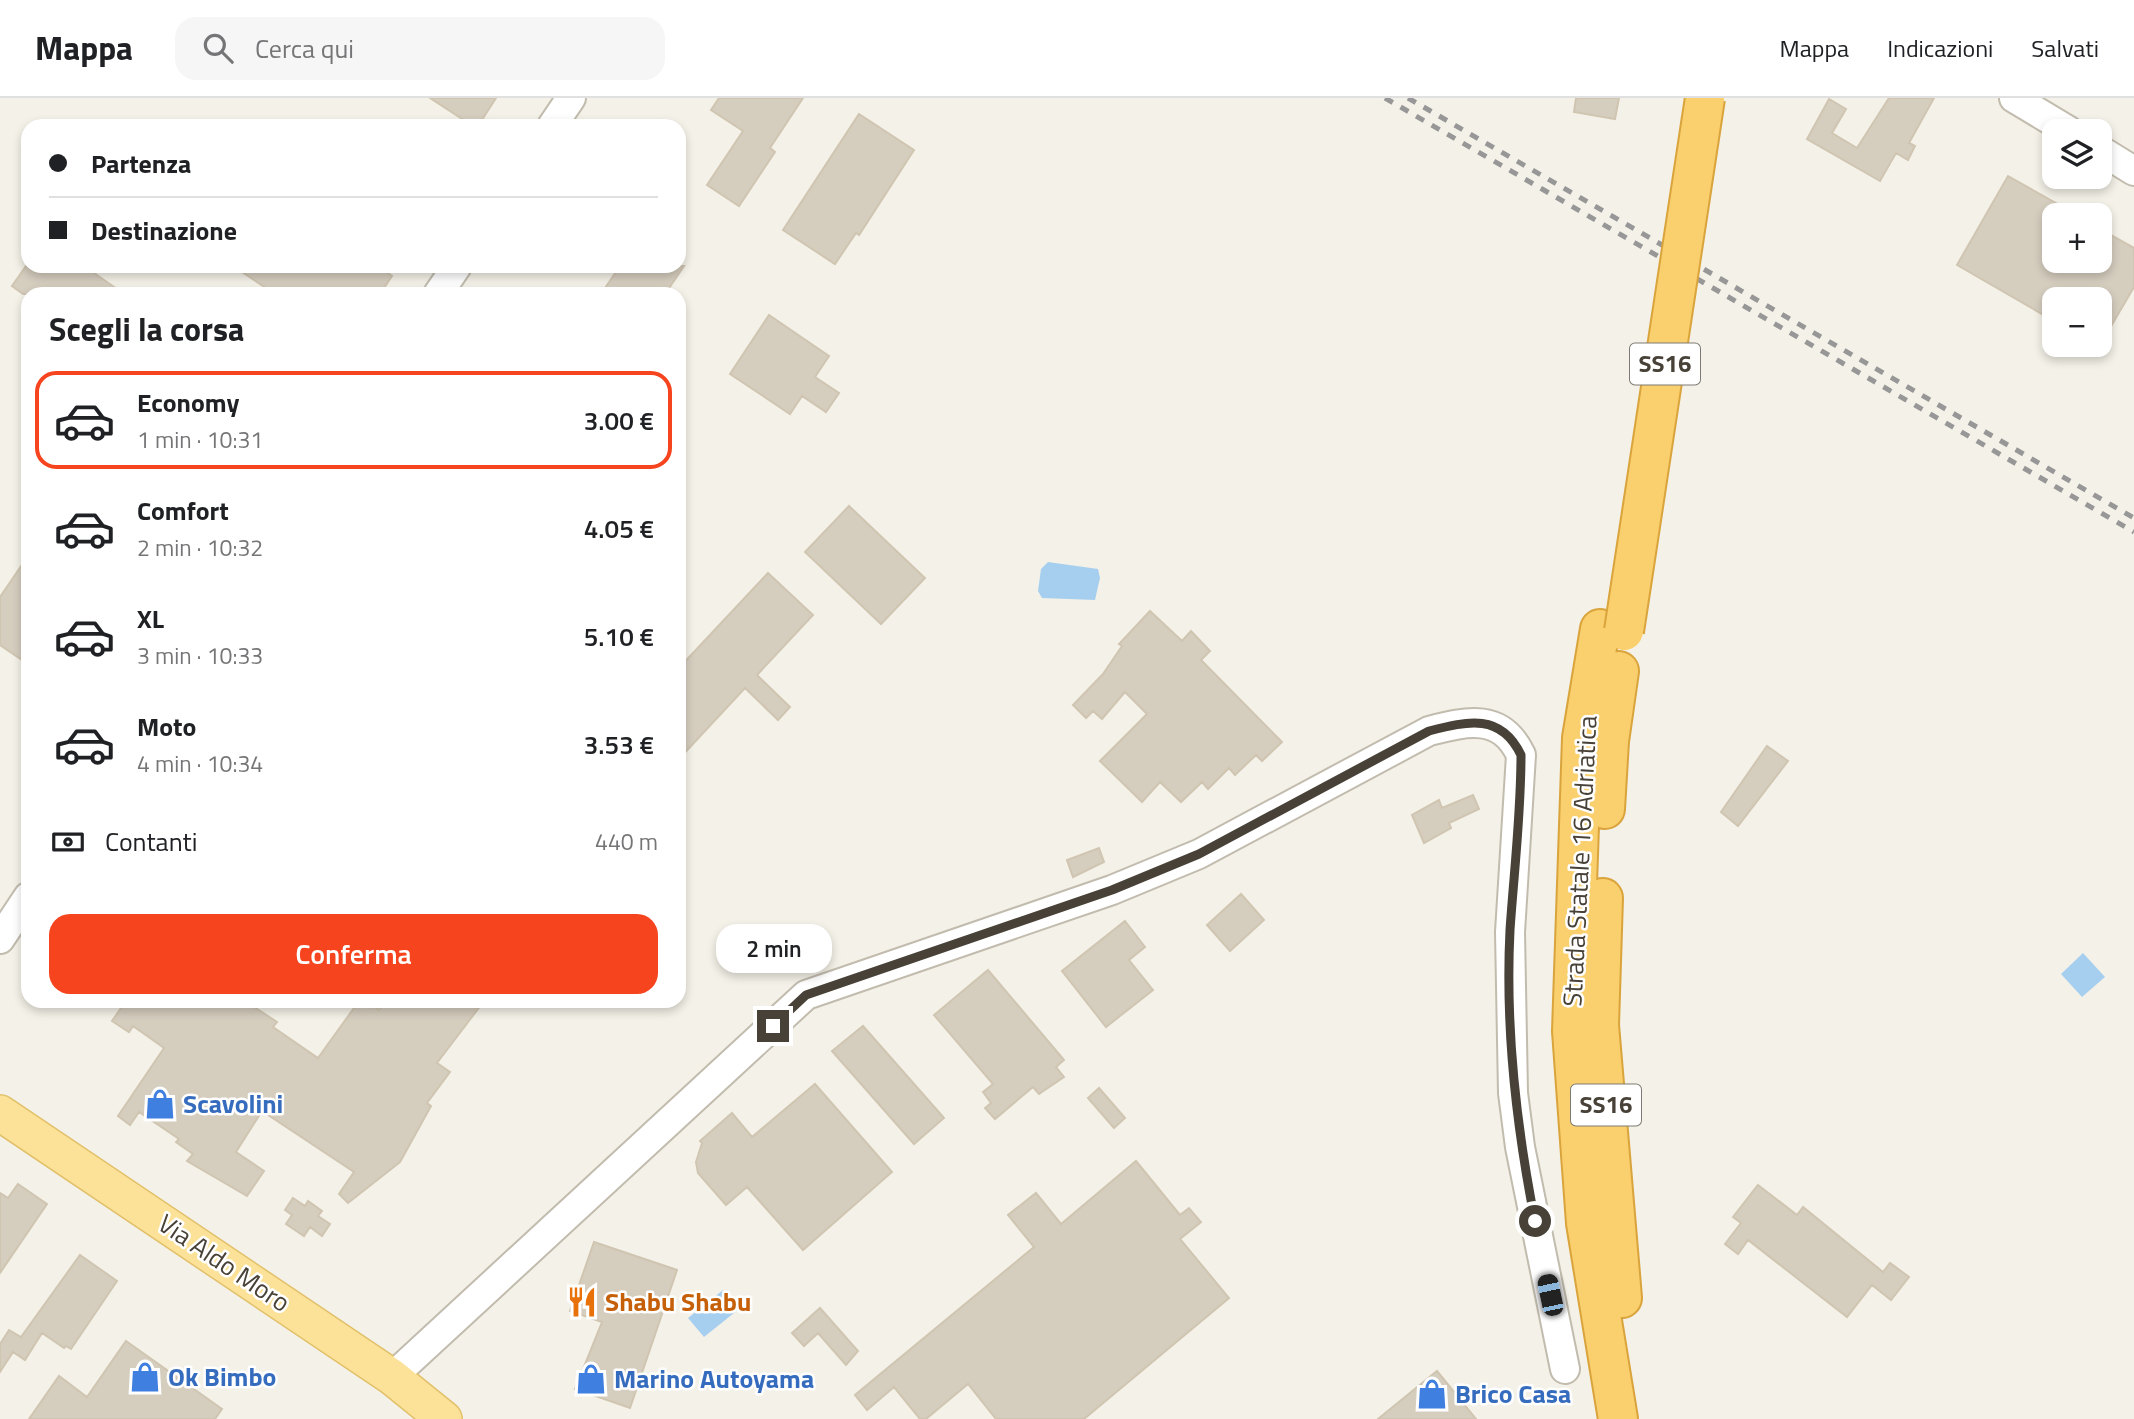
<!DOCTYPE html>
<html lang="it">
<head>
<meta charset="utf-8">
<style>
	:root { --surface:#fff; --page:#f6f6f6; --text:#202124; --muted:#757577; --line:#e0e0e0; --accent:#f5441e }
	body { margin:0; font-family:"Titillium Web",sans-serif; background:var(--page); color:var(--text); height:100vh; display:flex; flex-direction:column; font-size:26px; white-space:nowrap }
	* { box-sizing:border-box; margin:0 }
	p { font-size:23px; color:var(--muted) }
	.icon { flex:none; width:38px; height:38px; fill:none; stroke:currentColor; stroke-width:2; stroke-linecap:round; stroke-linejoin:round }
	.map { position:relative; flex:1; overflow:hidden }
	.sheet { position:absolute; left:21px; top:189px; width:665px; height:721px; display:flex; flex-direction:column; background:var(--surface); border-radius:21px; box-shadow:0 4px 10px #0003 }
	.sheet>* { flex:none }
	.guide { position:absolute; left:21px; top:21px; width:665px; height:154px; border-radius:21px; box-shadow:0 4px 10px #0003; display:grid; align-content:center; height:154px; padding:0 28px; background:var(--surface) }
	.tools { position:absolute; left:2042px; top:21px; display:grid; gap:14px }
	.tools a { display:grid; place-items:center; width:70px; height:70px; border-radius:14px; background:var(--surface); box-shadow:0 4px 10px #0003; font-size:35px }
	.end { position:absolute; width:32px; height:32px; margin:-16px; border:9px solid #474137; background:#fff; box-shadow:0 0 0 4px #fff }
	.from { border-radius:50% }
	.bubble { position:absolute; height:49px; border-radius:21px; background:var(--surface); box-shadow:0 4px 10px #0003; font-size:23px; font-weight:600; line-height:49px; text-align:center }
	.car { position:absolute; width:21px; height:42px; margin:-21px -10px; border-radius:9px; box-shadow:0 0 5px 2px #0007; background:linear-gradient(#222 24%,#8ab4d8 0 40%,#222 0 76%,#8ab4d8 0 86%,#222 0) }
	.guide b { display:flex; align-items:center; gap:24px; height:66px; font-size:26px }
	.guide b+b { border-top:2px solid var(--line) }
	.guide i { width:18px; height:18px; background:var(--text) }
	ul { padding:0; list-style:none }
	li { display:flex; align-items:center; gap:21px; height:98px; margin:0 14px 10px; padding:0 14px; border:4px solid transparent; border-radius:21px }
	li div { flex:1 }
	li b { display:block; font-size:26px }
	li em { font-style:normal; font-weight:600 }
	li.selected { border-color:var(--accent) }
	li>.icon { width:63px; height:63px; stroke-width:1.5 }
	h2 { padding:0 28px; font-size:32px; line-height:84px }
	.pay { display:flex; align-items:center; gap:18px; height:77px; padding:0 28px; font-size:26px }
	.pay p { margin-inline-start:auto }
	.button { display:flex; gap:14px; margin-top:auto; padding:14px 28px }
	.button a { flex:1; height:80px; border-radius:21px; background:var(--accent); color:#fff; font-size:28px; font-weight:600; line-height:80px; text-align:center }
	header { display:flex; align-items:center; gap:42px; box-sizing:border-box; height:98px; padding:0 35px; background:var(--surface); border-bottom:2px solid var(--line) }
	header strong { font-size:33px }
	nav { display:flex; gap:38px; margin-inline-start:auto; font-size:24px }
	.search { width:490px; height:63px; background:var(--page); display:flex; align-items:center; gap:18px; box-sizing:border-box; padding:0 24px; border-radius:21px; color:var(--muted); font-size:26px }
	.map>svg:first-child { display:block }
	.water { fill:#a6cfef }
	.building { fill:#d5cdbe; stroke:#d0c5b1; stroke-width:2 }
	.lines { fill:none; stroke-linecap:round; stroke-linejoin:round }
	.minor-casing { stroke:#c2bcae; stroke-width:32 }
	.major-casing { stroke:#e1c069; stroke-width:38 }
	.highway-casing { stroke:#daa43c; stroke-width:42 }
	.minor { stroke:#fff; stroke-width:28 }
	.major { stroke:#fce299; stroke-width:35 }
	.highway { stroke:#facf6d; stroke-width:38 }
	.rail { stroke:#979797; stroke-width:5; stroke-dasharray:9 9; stroke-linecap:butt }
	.highway-bridge-casing { stroke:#daa43c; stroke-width:42; stroke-linecap:butt }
	.highway-bridge { stroke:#facf6d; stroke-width:38 }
	.route { stroke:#474137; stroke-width:9 }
	.labels { text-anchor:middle; stroke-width:5; stroke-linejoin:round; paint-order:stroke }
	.shield { fill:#fff; stroke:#7e7a73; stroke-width:2 }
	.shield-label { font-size:24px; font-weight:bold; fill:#474137 }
	.street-label { font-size:26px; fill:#474137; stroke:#fff }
	.shop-label { font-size:26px; font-weight:bold; fill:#366cbe; stroke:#fff; text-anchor:start }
	.food-label { font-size:26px; font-weight:bold; fill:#c56008; stroke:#fff; text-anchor:start }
</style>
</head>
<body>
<header>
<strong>Mappa</strong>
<div class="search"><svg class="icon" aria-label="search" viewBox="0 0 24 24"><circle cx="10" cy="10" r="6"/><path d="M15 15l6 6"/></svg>Cerca qui</div>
<nav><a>Mappa</a><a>Indicazioni</a><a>Salvati</a></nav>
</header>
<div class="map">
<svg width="2134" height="1321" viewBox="0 0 2134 1321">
	<rect width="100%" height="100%" fill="#f4f1e8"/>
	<path class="water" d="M1048,464L1098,471L1100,480L1095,502L1042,500L1038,493L1041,471Z
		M2083,855L2105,879L2082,899L2061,876Z
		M723,1192L739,1211L704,1239L688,1220Z"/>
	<path class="building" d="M430,0H496L478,28H473Z
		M719,0H803L770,50L775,54L739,108L707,87L743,33L711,12Z
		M1576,0H1619L1615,21L1574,14Z
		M1889,0H1934L1909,45L1915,48L1908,62L1896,55L1880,83L1807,41L1829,1L1846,11L1832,35L1857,50Z
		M859,16L914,52L859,137L856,135L835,166L783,132Z
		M2008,78L2077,117H2054V163H2100V131L2134,150V189L2100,247V201H2054V223L1957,167Z
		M26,168H84L124,196H23L12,188Z
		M233,168H378L392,178L380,196H275Z
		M620,168H684L665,196H601Z
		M769,217L829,258L815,279L839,295L826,314L802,298L790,316L730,276Z
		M849,408L925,480L881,526L805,454Z
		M28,458V566L0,547V499Z
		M768,475L813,517L757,577L790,609L778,622L745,590L679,661V570Z
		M1150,513L1182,543L1191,533L1210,553L1201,562L1282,644L1262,663L1256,657L1235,677L1229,670L1208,691L1202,684L1181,704L1160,684L1142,704L1100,663L1147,616L1125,594L1102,621L1093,613L1086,620L1073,607L1103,576L1122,548L1119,546Z
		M1767,648L1788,663L1738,728L1721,714Z
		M1473,697L1479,711L1449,725L1451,730L1424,745L1412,717L1439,702L1442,710Z
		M1099,750L1104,764L1073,779L1067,762Z
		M1241,796L1264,822L1230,853L1207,827Z
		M1125,823L1145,849L1129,862L1153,892L1106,929L1062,873Z
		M988,872L1064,962L1056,969L1064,979L1039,996L1033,989L995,1021L985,1010L991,1005L983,994L993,986L934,917Z
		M126,903H245L277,924L273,929L318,960L359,903H367L379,912L386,903H484L437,965L450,974L427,1005L431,1008L400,1064L348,1105L339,1096L354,1074L262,1013L236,1054L264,1073L247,1098L187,1063L193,1056L176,1044L179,1041L139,1014L130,1027L118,1018L164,950L133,928L129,934L112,923Z
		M863,928L944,1020L914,1046L832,953Z
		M815,986L892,1074L803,1152L747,1089L726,1107L698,1075L696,1064L702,1045L700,1043L732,1015L752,1039Z
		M1099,990L1125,1020L1114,1030L1088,1000Z
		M1136,1063L1180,1117L1189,1110L1201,1124L1180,1141L1229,1200L1084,1321H996L968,1286L926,1321H920L894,1289L867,1312L855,1297L1034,1149L1008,1117L1036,1095L1061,1126Z
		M18,1086L47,1106L0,1175V1095L8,1100Z
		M1758,1087L1797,1117L1803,1109L1883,1174L1890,1165L1909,1179L1891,1202L1872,1187L1847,1219L1748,1142L1738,1156L1725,1146L1741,1125L1733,1119Z
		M293,1100L305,1108L308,1103L322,1113L318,1118L330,1126L322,1138L310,1129L304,1138L286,1126L292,1117L285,1112Z
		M594,1144L677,1172L630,1310L575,1291L602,1224L570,1213Z
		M80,1157L117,1183L71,1251L66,1248L64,1250L42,1235L25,1262L13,1254L0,1274V1246L9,1232L21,1239Z
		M820,1210L858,1253L846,1267L818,1235L804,1248L792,1235Z
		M126,1243L222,1311L215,1321H29L59,1278L87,1299Z
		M1437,1273L1476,1321H1378Z"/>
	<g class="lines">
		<g class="minor-casing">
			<path id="minor" d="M2014,0L2069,33
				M552,28L571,0
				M2100,52L2134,73
				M438,196L457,168
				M0,841L28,799
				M392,1279L806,897L1112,792L1199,756L1429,633C1468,623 1501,615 1521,657L1510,834L1513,995L1520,1049L1565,1271"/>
		</g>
		<g class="major-casing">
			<path id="major" d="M0,1015L392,1279L444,1321"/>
		</g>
		<g class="highway-casing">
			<path id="highway" d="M1600,531L1582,640L1572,933L1586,1125L1618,1321
				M1605,711L1609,643L1619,573
				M1603,800L1599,927L1622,1200"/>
		</g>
		<use href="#minor" class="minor"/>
		<use href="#major" class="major"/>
		<use href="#highway" class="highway"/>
		<path class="rail" d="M1385,0L2134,434
			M1408,0L2134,420"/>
		<g class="highway-bridge-casing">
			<path id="highway-bridge" d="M1624,533L1705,0"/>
		</g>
		<use href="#highway-bridge" class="highway-bridge"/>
	</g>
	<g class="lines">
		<path class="route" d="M773,928L806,897L1112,792L1199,756L1429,633C1468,623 1501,615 1521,657C1521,716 1514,774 1510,832C1505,931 1516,1027 1535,1123"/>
	</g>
	<defs>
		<g id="shop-bare" transform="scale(2.415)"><path d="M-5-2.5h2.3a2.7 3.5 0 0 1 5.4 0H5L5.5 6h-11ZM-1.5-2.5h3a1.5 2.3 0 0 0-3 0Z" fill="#3f7fe0" stroke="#fff" stroke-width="2.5" paint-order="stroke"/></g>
		<g id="restaurant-bare" transform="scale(2.415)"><path d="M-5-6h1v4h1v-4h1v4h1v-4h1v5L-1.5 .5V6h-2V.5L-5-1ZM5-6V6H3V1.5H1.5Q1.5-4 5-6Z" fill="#e8710a" stroke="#fff" stroke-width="2.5" paint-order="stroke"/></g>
	</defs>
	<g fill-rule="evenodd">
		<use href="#shop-bare" x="160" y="1006"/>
		<use href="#restaurant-bare" x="582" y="1204"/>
		<use href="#shop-bare" x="145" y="1279"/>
		<use href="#shop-bare" x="591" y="1281"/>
		<use href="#shop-bare" x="1432" y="1296"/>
	</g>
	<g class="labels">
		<g class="shield">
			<rect x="1630" y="245.5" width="70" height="41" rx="5"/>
			<rect x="1571" y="986.5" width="70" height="41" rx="5"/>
		</g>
		<g class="shield-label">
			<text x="1665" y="274">SS16</text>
			<text x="1606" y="1015">SS16</text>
		</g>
		<g class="street-label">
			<text transform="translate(1580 763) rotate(-87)" y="9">Strada Statale 16 Adriatica</text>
			<text transform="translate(224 1165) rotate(34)" y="9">Via Aldo Moro</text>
		</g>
		<g class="shop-label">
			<text x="183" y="1015">Scavolini</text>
			<text x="168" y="1288">Ok Bimbo</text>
			<text x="614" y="1290">Marino Autoyama</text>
			<text x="1455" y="1305">Brico Casa</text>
		</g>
		<g class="food-label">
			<text x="605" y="1213">Shabu Shabu</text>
		</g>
	</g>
</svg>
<div class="tools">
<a><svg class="icon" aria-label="layers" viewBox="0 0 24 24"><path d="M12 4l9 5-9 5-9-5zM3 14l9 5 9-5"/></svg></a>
<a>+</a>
<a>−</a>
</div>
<i class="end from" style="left:1535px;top:1123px"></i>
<i class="end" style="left:773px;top:928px"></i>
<div class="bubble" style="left:716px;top:826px;width:116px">2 min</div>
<i class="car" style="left:1550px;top:1197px;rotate:348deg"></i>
<div class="guide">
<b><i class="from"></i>Partenza</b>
<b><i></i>Destinazione</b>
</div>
<section class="sheet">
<h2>Scegli la corsa</h2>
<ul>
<li class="selected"><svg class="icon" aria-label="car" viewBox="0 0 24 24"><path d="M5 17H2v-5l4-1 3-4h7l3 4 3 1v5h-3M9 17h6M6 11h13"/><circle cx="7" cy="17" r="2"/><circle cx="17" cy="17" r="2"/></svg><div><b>Economy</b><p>1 min · 10:31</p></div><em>3.00 €</em></li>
<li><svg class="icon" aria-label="car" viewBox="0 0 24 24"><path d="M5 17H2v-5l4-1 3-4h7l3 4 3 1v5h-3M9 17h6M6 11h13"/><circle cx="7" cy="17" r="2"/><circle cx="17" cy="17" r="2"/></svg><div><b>Comfort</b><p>2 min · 10:32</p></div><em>4.05 €</em></li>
<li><svg class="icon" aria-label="car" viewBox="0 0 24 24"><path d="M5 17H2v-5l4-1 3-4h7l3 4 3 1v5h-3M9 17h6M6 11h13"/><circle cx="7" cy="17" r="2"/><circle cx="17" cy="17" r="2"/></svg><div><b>XL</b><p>3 min · 10:33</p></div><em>5.10 €</em></li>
<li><svg class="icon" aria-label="car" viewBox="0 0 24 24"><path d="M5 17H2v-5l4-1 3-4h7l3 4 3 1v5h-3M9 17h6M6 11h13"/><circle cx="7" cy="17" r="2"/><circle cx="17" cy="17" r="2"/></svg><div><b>Moto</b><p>4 min · 10:34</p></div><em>3.53 €</em></li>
</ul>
<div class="pay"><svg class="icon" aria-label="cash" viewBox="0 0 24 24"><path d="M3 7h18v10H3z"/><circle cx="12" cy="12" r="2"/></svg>Contanti<p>440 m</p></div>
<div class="button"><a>Conferma</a></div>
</section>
</div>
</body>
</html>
